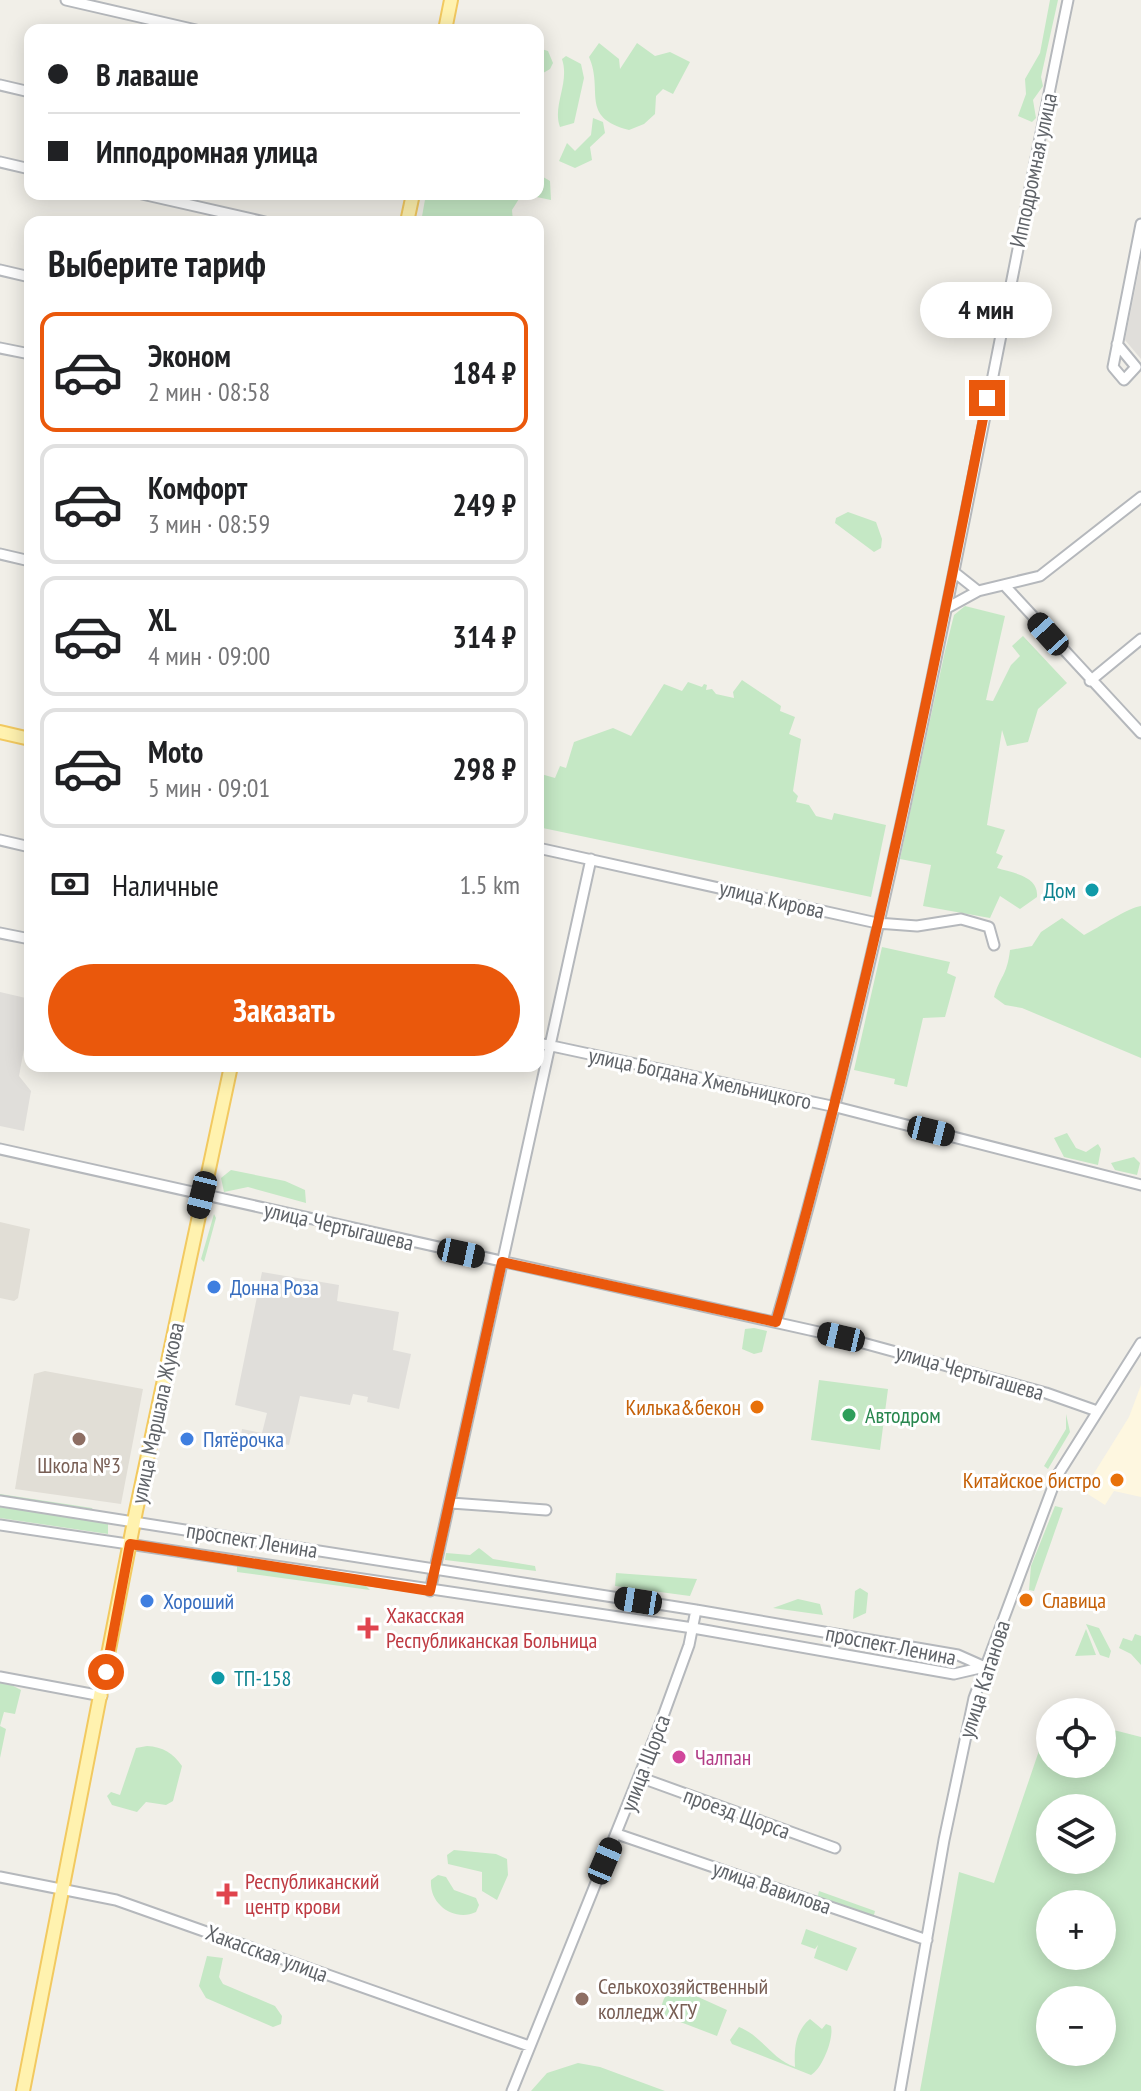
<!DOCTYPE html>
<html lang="ru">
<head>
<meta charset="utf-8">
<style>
	:root { --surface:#fff; --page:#f6f6f6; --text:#202124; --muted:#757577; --line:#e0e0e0; --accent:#ea580c }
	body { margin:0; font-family:"PT Sans Narrow",sans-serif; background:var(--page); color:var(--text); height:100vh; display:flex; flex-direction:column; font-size:30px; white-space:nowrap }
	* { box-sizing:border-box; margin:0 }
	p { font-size:26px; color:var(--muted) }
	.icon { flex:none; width:44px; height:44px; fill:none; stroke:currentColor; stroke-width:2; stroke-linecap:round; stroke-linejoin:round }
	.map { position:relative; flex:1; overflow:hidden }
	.drawer { position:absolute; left:24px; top:216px; width:520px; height:856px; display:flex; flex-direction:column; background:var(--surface); border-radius:16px; box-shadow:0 4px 20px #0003 }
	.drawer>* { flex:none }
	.hud { position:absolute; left:24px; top:24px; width:520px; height:176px; border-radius:16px; box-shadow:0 4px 20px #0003; display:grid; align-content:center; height:176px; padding:0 24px; background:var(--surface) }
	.tools { position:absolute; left:1036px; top:1698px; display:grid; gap:16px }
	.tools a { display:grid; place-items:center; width:80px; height:80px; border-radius:50%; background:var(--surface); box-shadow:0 4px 20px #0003; font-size:40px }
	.end { position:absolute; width:36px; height:36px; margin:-18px; border:10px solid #ea580c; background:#fff; box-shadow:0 0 0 4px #fff }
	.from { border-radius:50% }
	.bubble { position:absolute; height:56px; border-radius:28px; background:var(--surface); box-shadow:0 4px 20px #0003; font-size:26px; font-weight:800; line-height:56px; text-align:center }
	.car { position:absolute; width:24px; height:48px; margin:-24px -12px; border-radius:10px; box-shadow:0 0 6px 2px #0007; background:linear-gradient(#222 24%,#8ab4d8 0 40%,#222 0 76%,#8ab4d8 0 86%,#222 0) }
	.hud b { display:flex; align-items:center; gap:28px; height:76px; font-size:30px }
	.hud b+b { border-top:2px solid var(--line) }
	.hud i { width:20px; height:20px; background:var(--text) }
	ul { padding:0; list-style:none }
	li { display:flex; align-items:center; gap:24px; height:120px; margin:0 16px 12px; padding:0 8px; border:4px solid var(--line); border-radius:16px }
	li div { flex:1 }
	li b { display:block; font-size:30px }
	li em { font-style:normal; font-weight:800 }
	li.selected { border-color:var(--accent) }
	li>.icon { width:72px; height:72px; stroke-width:1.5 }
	h2 { padding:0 24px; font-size:36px; line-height:96px }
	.pay { display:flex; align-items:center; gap:20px; height:88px; padding:0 24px; font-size:30px }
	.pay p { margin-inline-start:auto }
	.button { display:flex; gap:16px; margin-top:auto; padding:16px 24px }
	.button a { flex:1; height:92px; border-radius:48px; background:var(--accent); color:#fff; font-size:32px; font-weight:800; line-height:92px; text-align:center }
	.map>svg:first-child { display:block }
	.commercial { fill:#fef7e0 }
	.industrial { fill:#e0deda }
	.education { fill:#e1ded6 }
	.green { fill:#c5e8c5; fill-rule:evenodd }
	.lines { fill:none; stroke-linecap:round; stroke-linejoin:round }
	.minor-casing { stroke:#b5b8bc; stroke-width:13 }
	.major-casing { stroke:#f2c960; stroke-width:16 }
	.minor { stroke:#fff; stroke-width:9 }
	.major { stroke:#fff2af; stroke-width:12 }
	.route { stroke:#ea580c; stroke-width:10 }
	.culture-dot { fill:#0f9aa8; stroke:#fff; stroke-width:3 }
	.shop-dot { fill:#3f7fe0; stroke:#fff; stroke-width:3 }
	.food-dot { fill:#e8710a; stroke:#fff; stroke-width:3 }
	.leisure-dot { fill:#2e9e5b; stroke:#fff; stroke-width:3 }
	.education-dot { fill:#8d6e63; stroke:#fff; stroke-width:3 }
	.health-dot { fill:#e0444e; stroke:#fff; stroke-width:3 }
	.hotel-dot { fill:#d1479c; stroke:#fff; stroke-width:3 }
	.labels { text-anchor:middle; stroke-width:6; stroke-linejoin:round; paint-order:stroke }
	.street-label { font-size:22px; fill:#5f6368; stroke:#fff }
	.culture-label { font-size:22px; fill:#0d838f; stroke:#fff; text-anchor:end }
	.shop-label { font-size:22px; fill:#366cbe; stroke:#fff; text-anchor:start }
	.food-label { font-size:22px; fill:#c56008; stroke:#fff; text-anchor:end }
	.leisure-label { font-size:22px; fill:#27864d; stroke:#fff; text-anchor:start }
	.education-label { font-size:22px; fill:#785e54; stroke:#fff }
	.health-label { font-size:22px; fill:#be3a42; stroke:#fff; text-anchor:start }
	.hotel-label { font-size:22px; fill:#b23c85; stroke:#fff; text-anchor:start }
</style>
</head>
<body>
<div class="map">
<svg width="1141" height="2091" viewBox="0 0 1141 2091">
	<rect width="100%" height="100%" fill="#f1efe8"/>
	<path class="commercial" d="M1141,1385V1497L1114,1491L1105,1505L1083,1491L1129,1417Z"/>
	<path class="industrial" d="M1141,259V359L1125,340Z
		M0,992L30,999V1049H24L19,1076L31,1091L24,1131L0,1126Z
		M262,1272L339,1285L337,1301L399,1312L393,1350L411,1354L399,1409L367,1402L368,1397L353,1394L350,1405L300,1396L289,1445L241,1435L242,1429L262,1433L267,1413L235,1405Z"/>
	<path class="education" d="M0,1222L30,1229L18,1298L14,1301L0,1298Z
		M45,1371L143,1389L121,1504L15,1489L34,1374Z"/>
	<path class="green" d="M1050,0H1058L1041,77L1043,86L1033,100L1036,118L1032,122L1018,116L1026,94L1025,79L1040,53Z
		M599,43L619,59L620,69L637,43L655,56L670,52L690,62L673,94L663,89L656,96L655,114L644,124L629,130C579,117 604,91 589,57Z
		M538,48L548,51L553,63L550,69L538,76Z
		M566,56L581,64L584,78L574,123L560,127C552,106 570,83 562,59Z
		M593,118L603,122L605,133L590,147L592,160L575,168L559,161L567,143L575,151L591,135Z
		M538,174L550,181L551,200L522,194L512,210L513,222H421L426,194H446L452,198L461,194H538Z
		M848,512L876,522L882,539L881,548L874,552L835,523L836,518Z
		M965,606L1005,616L986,700L993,701L1011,665L1020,656L1012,646L1023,636L1067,683L1038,709L1028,742L1007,746L1002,730L987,825L1005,830L996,853L1003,856L997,868C1013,873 1039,876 1037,897L1020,909L1000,896L990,918L923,906L931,865L900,859L945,651L954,615Z
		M742,680L781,706L780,711L795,717L789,734L801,739L793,791L798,796L796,802L809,805L816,816L832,820L834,813L886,825L871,897L538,827L541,774L555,778L560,766L566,768L574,742L613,728L631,736L664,684L682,691L688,682L702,687L704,684L707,685L706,690L712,689L716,694L734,698L733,692Z
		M1141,906V1058L1022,1008L1005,1005L994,997C1000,976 1007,976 1010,950L1032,946L1041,932L1062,918L1084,935C1098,928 1129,907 1141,906Z
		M882,947L950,962L947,973L956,977L945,1017L923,1018L907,1087L894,1084L895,1079L854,1070Z
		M1067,1133L1076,1148L1086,1152L1098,1144L1101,1149L1098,1165L1064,1157L1054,1138Z
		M1134,1157L1140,1163L1137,1175L1115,1170L1111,1163Z
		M231,1170L285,1181L305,1190L306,1203L248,1187L224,1192L221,1178Z
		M214,1214L216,1218L204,1262L201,1259Z
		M754,1328L767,1331L762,1352L754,1354L742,1349L745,1329Z
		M819,1380L888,1389L880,1450L811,1440Z
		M1066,1414L1070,1432L1048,1469L1044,1466L1066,1429Z
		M0,1494L92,1508L93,1510L0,1498Z
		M1055,1506L1063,1508L1034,1591L1029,1590L1031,1566Z
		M0,1507L108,1523V1534L0,1518Z
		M479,1548L493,1559L535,1566L536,1571L445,1560L446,1553L470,1555Z
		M237,1566L366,1586L370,1590L237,1572Z
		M616,1573L697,1579L690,1596L615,1586Z
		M860,1588L868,1593L866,1613L853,1619L855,1591Z
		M798,1599L820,1604L823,1615L773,1608Z
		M1086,1624L1099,1628L1111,1651L1109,1658L1100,1655Z
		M1086,1629L1096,1655L1075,1656Z
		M1135,1634L1141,1636V1665L1131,1654L1119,1648L1123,1638L1132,1641Z
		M0,1679L21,1690L15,1714L4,1712L0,1726L6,1729L0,1758Z
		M1102,1727L1141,1737V2091H920L959,1872L994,1883L1044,1736L1050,1729V1764H1102ZM1050,1808H1102V1860H1050ZM1050,1904H1102V1956H1050ZM1050,2000H1102V2052H1050Z
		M147,1746C163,1747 173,1753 182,1766L173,1801L166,1805L146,1802L137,1812L112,1805L107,1796L111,1792L120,1795L136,1748Z
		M454,1850L496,1854L507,1859L508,1875L497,1900L482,1891V1872L448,1864L447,1855Z
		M438,1875L446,1877L454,1890L476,1898L479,1905L476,1912C455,1922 429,1905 431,1880Z
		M819,1891L875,1911L873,1919L817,1899Z
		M806,1929L857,1948L847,1971L814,1958L818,1945L815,1949L801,1944Z
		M207,1956L223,1958L219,1977L223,1984L275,2006L282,2016L281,2024L273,2027L206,1998L199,1986Z
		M676,1987L727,2010L717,2036L662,2015C659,2006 666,1990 676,1987Z
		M810,2019L822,2029L826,2024L831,2026C834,2039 822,2069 811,2075L732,2044L730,2040L739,2027C762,2036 772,2059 795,2067C794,2050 795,2031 810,2019Z
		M578,2063L600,2067L665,2091H531L547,2073Z"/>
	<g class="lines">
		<g class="minor-casing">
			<path id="minor" d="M66,0L196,30
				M0,85L30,92
				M0,162L30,169
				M142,194L265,222
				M0,270L30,277
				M1117,344L1136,367L1124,380L1113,367L1141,224
				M0,348L30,354
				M0,554L30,561
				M954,572L978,591
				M1006,587L1141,733
				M947,608L978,591L1040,576L1141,497
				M1090,681L1141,639
				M0,840L30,847
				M538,848L877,923L917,926L961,919L989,927L994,945
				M0,933L30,939
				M538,1043L836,1107L1141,1185
				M0,1149L841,1337L1046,1393L1097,1411
				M776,1322C902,889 977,441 1068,0
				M0,1501L696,1610L958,1655L985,1667
				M451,1503L546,1510
				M0,1525L693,1628L954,1674L984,1667
				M430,1591L591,859
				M0,1677L102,1696
				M639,1777L835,1848
				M617,1834L927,1940
				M0,1877L116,1900L529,2046
				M512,2091L662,1719L689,1645L696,1610
				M900,2091L944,1840L974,1698L1057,1476L1141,1343"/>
		</g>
		<g class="major-casing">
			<path id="major" d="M445,30L451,0
				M407,222L413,194
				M0,732L30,739
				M23,2091L136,1511L231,1066"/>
		</g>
		<use href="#minor" class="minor"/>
		<use href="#major" class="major"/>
	</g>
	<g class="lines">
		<path class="route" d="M106,1672L130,1544L430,1591L502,1262L776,1322C863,1018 927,708 987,398"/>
	</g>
	<g class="culture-dot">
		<circle cx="1092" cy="890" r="8"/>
		<circle cx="218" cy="1678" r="8"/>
	</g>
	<g class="shop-dot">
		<circle cx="214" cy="1287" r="8"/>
		<circle cx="187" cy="1439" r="8"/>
		<circle cx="147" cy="1601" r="8"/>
	</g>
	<g class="food-dot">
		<circle cx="757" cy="1407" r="8"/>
		<circle cx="1117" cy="1480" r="8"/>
		<circle cx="1026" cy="1600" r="8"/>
	</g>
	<circle class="leisure-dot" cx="849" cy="1415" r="8"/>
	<g class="education-dot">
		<circle cx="79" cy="1439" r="8"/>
		<circle cx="582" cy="1999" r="8"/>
	</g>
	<g class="health-dot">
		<path d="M364 1616h8v8h8v8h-8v8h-8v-8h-8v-8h8z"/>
		<path d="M223 1882h8v8h8v8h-8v8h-8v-8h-8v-8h8z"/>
	</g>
	<circle class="hotel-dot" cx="679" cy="1757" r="8"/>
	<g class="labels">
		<g class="street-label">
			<text transform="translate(1033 170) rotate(-78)" y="8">Ипподромная улица</text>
			<text transform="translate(772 899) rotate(13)" y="8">улица Кирова</text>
			<text transform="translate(700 1078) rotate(12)" y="8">улица Богдана Хмельницкого</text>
			<text transform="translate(339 1226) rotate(13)" y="8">улица Чертыгашева</text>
			<text transform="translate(970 1372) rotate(16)" y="8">улица Чертыгашева</text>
			<text transform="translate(157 1413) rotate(-78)" y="8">улица Маршала Жукова</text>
			<text transform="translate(252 1540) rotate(9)" y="8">проспект Ленина</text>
			<text transform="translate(891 1645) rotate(11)" y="8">проспект Ленина</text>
			<text transform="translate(984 1679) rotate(-72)" y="8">улица Катанова</text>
			<text transform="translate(645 1763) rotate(-69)" y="8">улица Щорса</text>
			<text transform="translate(737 1813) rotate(20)" y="8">проезд Щорса</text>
			<text transform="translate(772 1887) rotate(19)" y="8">улица Вавилова</text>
			<text transform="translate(267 1953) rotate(20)" y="8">Хакасская улица</text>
		</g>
		<g class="culture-label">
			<text x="1076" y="898">Дом</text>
			<text x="234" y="1686" text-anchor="start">ТП-158</text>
		</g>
		<g class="shop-label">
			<text x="230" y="1295">Донна Роза</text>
			<text x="203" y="1447">Пятёрочка</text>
			<text x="163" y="1609">Хороший</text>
		</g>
		<g class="food-label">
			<text x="741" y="1415">Килька&amp;бекон</text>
			<text x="1101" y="1488">Китайское бистро</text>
			<text x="1042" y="1608" text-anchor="start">Славица</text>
		</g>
		<g class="leisure-label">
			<text x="865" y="1423">Автодром</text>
		</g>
		<g class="education-label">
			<text x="79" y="1473">Школа №3</text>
			<text x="598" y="1994" text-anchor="start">Селькохозяйственный<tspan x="598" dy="25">колледж ХГУ</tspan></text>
		</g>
		<g class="health-label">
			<text x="386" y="1623">Хакасская<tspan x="386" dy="25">Республиканская Больница</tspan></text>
			<text x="245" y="1889">Республиканский<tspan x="245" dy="25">центр крови</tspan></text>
		</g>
		<g class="hotel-label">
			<text x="695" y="1765">Чалпан</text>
		</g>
	</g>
</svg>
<div class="tools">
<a><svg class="icon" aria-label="locate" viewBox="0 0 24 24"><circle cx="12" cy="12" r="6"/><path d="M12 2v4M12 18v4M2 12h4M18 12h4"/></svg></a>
<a><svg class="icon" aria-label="layers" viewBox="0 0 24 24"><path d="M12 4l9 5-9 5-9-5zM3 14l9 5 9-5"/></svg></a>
<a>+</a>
<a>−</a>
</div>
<i class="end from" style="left:106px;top:1672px"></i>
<i class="end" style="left:987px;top:398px"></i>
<div class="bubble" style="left:920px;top:282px;width:132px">4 мин</div>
<i class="car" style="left:1048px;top:634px;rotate:318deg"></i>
<i class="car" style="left:931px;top:1131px;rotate:104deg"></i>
<i class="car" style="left:202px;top:1195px;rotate:194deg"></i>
<i class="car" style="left:461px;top:1253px;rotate:102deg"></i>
<i class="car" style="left:841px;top:1337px;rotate:283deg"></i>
<i class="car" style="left:638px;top:1601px;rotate:279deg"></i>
<i class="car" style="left:605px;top:1861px;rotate:23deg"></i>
<div class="hud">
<b><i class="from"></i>В лаваше</b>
<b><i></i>Ипподромная улица</b>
</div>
<section class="drawer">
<h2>Выберите тариф</h2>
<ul>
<li class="selected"><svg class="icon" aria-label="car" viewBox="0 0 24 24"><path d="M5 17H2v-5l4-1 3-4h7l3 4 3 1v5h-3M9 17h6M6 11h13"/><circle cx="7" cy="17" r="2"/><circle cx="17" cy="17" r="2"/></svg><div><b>Эконом</b><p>2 мин · 08:58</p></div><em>184 ₽</em></li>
<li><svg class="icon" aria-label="car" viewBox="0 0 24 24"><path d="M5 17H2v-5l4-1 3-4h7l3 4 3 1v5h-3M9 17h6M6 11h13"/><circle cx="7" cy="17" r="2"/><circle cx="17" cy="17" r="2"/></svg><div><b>Комфорт</b><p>3 мин · 08:59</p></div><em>249 ₽</em></li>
<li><svg class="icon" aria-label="car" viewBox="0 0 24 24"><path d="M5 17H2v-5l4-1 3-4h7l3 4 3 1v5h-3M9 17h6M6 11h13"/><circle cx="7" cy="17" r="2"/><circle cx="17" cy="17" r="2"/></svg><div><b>XL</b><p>4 мин · 09:00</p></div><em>314 ₽</em></li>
<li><svg class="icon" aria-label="car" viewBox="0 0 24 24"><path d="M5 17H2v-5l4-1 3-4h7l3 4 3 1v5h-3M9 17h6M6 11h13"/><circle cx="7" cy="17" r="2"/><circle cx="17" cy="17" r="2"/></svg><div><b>Moto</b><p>5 мин · 09:01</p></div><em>298 ₽</em></li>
</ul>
<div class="pay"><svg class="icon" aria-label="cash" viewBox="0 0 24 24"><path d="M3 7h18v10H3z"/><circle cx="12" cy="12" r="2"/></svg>Наличные<p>1.5 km</p></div>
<div class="button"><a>Заказать</a></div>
</section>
</div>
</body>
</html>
